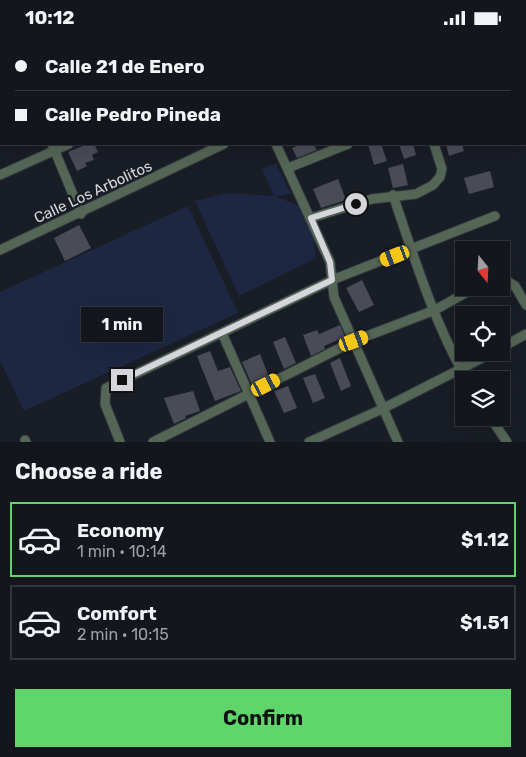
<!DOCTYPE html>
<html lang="en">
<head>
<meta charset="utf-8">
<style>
	:root { --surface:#13161c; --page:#1c1f25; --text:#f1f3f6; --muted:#9d9fa3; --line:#32353b; --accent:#60d56b }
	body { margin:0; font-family:Rubik,sans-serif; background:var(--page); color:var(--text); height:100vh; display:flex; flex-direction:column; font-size:19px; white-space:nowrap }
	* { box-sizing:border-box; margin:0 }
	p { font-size:16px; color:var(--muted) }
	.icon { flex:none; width:28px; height:28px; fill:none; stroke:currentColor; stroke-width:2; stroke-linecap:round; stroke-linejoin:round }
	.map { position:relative; height:407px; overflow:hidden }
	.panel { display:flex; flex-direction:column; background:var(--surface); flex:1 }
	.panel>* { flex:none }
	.hud { position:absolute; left:0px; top:0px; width:526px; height:110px; box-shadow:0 5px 20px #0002,0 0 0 1px var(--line); display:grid; align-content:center; height:110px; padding:0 15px; background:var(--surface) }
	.needle { width:32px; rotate:162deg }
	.controls { position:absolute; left:455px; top:206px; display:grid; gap:10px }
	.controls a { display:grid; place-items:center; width:55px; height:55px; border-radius:0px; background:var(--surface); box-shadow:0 5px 20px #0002,0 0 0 1px var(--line); font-size:25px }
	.end { position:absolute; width:22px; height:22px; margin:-11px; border:6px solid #d4d6dc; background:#111; box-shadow:0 0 0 2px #111 }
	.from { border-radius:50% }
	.bubble { position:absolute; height:35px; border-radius:0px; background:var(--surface); box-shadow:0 5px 20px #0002,0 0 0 1px var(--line); font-size:16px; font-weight:700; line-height:35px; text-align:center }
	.car { position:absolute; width:15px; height:30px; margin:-15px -8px; border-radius:6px; box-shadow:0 0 4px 1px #0007; background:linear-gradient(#f5c518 24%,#345 0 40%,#f5c518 0 76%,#345 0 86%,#f5c518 0) }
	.hud b { display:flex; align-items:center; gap:18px; height:48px; font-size:19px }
	.hud b+b { border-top:1px solid var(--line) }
	.hud i { width:12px; height:12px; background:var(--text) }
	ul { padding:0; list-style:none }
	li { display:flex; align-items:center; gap:15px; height:75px; margin:0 10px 8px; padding:0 5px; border:2px solid var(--line); border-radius:0px }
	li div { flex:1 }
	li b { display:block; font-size:19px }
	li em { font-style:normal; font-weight:700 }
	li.active { border-color:var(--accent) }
	li>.icon { width:45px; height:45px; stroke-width:1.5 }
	h2 { padding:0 15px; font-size:22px; line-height:60px }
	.cta { display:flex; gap:10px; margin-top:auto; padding:10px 15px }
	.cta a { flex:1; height:58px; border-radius:0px; background:var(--accent); color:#111; font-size:20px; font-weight:700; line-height:58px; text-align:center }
	.status { display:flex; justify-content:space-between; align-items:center; height:35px; padding:0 25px; background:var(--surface); direction:ltr }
	.status svg { height:14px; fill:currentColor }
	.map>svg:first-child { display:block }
	.green { fill:#1d2742 }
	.building { fill:#494c57 }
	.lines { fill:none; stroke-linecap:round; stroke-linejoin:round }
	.street-casing { stroke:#33373f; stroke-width:11 }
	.street { stroke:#546655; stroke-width:9 }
	.route { stroke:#d4d6dc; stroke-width:6 }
	.labels { text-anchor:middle; stroke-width:5; stroke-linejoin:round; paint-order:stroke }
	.street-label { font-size:15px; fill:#d4d6dc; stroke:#191d25 }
</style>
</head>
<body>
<div class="status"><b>10:12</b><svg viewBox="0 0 49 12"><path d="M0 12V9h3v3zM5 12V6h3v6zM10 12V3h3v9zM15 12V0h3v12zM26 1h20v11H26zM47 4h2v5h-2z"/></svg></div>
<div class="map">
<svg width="526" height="407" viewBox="0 0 526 407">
	<rect width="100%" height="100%" fill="#191d25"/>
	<path class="green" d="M276,128L291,159L275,161L299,171L312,195L316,223L239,261L195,166L227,158L274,161L262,134Z
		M188,171L238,278L24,376L0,326V257Z"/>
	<path class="building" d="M88,109H94L98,117L92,120L94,125L85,128L87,131L77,136L68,117Z
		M301,109H313L317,115L297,123L292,113Z
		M368,109H381L387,126L374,130Z
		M399,109H413L416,120L404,124Z
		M446,109H462L464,116L449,121Z
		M403,129L408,150L393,153L388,133Z
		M490,136L494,152L469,159L464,143Z
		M338,144L346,165L321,173L313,154Z
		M79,190L91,213L65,226L54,203Z
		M362,245L374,270L359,277L346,253Z
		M340,290L345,302L324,311L325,314L311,321L303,300L317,295L319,299Z
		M285,302L296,328L284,334L273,307Z
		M210,316L218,336L230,332L241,356L215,366L197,321Z
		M260,319L269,342L252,350L242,327Z
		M340,323L351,351L341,356L330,328Z
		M315,339L325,363L313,368L303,343Z
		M288,351L297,373L284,378L274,356Z
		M193,356L200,376L185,381L186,383L174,389L164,363Z"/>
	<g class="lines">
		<g class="street-casing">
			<path id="street" d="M91,0L92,1
				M163,0L164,1
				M230,0L231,1
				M49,1L51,0
				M313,1L316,0
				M455,1L458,0
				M0,25L1,24
				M52,109L81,179
				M276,109L330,227L334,262L398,407
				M288,133L348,109
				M0,140L69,109
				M393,160C414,222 434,288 467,345
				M311,183L372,164L416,159L433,150L440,142L442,134L434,109
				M0,215L224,109
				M501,242L515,251L526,270
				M222,298L270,407
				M501,313L526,299
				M490,382L507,407
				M25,405L26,407
				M120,407L105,369L106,353L332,245L495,181
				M153,407L354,306L435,275L476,252
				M309,407L382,374L492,318"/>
		</g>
		<use href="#street" class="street"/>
	</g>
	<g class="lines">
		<path class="route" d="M122,345L332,245L330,227L311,183L356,169"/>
	</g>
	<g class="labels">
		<g class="street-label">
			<text transform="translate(93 157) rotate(-25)" y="5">Calle Los Arbolitos</text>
		</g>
	</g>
</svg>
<div class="controls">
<a><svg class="needle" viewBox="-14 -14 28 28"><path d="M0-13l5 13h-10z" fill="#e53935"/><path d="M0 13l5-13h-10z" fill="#9d9fa3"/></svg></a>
<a><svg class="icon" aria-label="locate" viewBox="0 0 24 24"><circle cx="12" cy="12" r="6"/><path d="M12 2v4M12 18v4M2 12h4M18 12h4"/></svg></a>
<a><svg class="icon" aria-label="layers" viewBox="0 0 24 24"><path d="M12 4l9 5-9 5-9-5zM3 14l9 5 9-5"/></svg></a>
</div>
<i class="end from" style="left:356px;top:169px"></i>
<i class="end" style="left:122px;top:345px"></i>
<div class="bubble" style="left:81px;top:272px;width:82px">1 min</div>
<i class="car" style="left:395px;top:221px;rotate:249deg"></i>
<i class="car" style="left:354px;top:306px;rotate:69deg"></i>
<i class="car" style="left:266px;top:350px;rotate:63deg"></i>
<div class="hud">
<b><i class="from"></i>Calle 21 de Enero</b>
<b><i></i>Calle Pedro Pineda</b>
</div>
</div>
<section class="panel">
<h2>Choose a ride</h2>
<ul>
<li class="active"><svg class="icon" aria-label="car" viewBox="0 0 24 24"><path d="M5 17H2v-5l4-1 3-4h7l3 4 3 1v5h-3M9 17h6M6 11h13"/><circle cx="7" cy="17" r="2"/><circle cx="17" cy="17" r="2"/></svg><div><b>Economy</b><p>1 min · 10:14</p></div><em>$1.12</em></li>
<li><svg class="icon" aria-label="car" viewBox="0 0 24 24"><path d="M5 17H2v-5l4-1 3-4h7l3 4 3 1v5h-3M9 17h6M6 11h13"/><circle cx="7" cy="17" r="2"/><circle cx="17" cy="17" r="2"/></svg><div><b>Comfort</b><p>2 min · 10:15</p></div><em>$1.51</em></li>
</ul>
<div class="cta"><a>Confirm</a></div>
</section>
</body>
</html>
